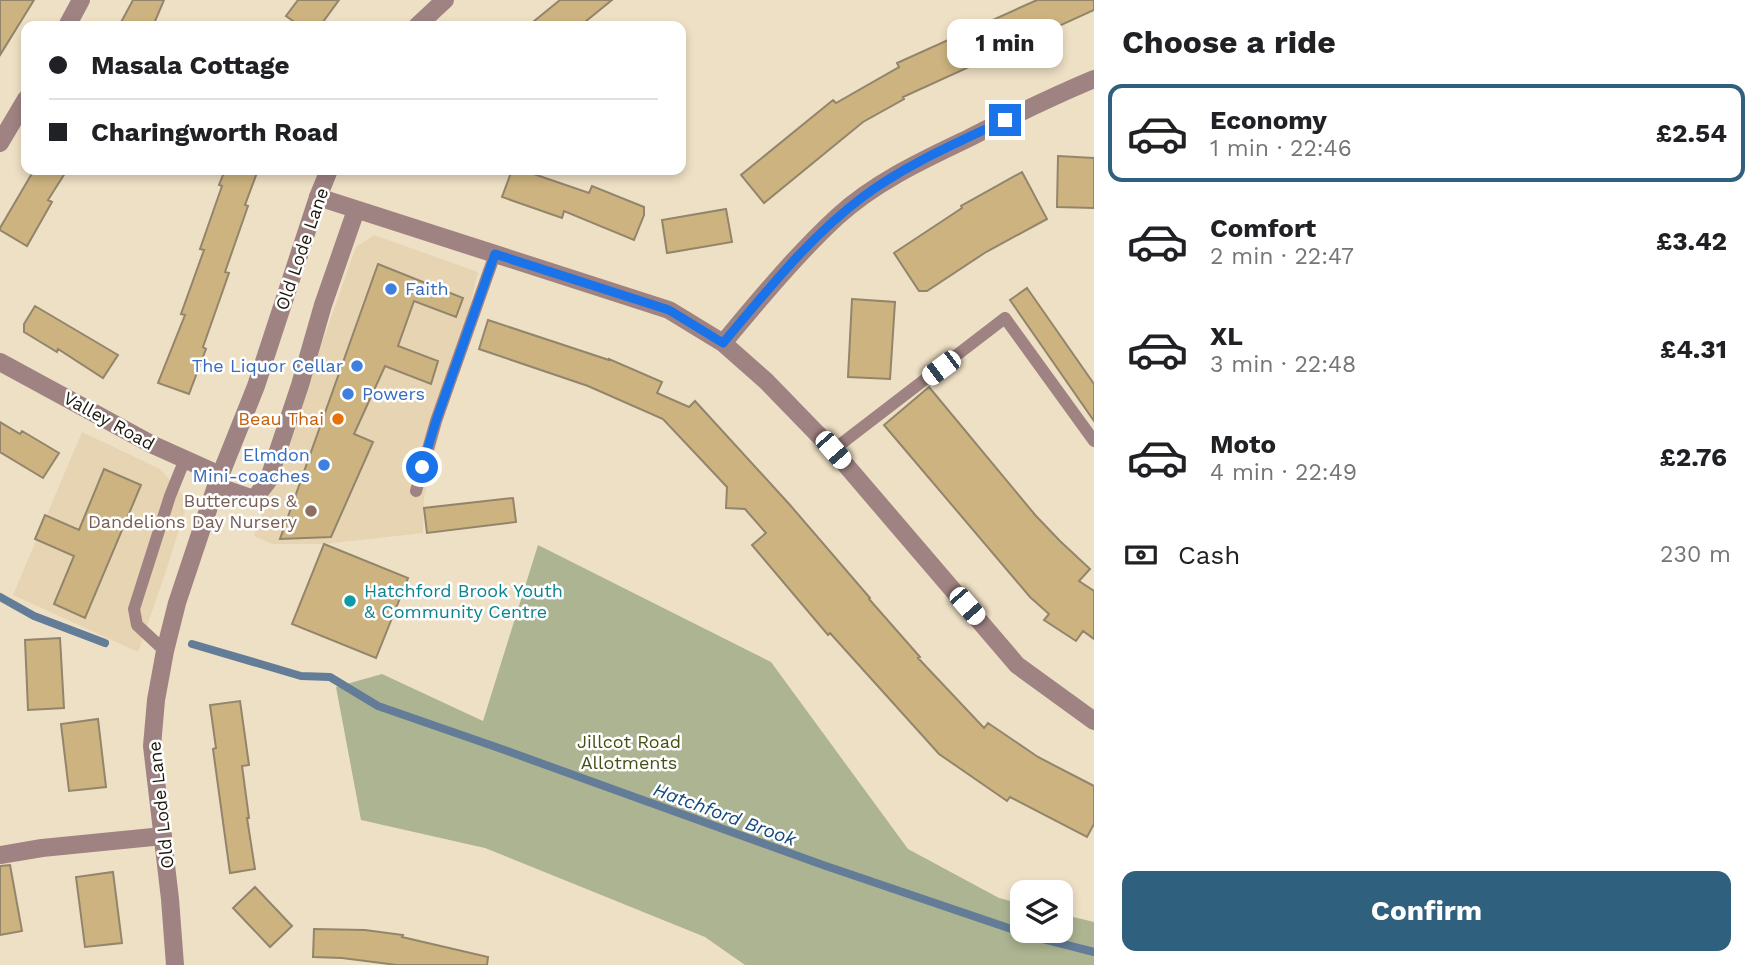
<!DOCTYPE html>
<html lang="en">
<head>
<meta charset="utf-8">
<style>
	:root { --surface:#fff; --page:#f6f6f6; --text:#202124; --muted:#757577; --line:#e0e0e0; --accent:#2f607e }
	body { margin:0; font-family:"Work Sans",sans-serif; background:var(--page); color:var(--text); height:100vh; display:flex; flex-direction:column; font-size:26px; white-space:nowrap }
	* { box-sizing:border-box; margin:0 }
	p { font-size:23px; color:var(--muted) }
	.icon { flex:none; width:38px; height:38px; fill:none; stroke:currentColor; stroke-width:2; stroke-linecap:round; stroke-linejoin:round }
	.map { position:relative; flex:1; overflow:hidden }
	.panel { display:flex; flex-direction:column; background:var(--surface); width:665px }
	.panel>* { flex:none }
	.hud { position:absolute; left:21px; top:21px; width:665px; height:154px; border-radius:14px; box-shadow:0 4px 10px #0003; display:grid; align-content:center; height:154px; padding:0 28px; background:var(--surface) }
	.buttons { position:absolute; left:1010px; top:880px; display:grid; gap:14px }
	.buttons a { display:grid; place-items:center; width:63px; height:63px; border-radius:14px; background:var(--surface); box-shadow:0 4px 10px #0003; font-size:35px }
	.end { position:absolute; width:32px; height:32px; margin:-16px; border:9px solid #1a73e8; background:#fff; box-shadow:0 0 0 4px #fff }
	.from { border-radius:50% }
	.bubble { position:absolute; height:49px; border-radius:14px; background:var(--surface); box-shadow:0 4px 10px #0003; font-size:23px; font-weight:700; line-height:49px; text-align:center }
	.car { position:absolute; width:21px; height:42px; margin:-21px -10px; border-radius:9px; box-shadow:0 0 5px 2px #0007; background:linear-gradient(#fff 24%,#345 0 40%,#fff 0 76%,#345 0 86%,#fff 0) }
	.hud b { display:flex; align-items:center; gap:24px; height:66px; font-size:26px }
	.hud b+b { border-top:2px solid var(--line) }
	.hud i { width:18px; height:18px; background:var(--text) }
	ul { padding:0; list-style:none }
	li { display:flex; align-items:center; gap:21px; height:98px; margin:0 14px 10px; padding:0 14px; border:4px solid transparent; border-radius:14px }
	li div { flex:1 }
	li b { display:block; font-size:26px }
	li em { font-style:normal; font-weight:700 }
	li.active { border-color:var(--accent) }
	li>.icon { width:63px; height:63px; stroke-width:1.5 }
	h2 { padding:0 28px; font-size:32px; line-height:84px }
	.pay { display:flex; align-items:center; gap:18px; height:77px; padding:0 28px; font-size:26px }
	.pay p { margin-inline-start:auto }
	.cta { display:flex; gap:14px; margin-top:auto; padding:14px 28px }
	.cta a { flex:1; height:80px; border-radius:14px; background:var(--accent); color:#fff; font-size:28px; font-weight:700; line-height:80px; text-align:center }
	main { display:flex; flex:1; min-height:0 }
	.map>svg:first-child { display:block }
	.built { fill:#e6d4b2 }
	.green { fill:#acb491 }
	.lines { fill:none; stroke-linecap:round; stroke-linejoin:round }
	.stream { stroke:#637c97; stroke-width:8 }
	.building { fill:#cdb37f; stroke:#92856c; stroke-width:2 }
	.service { stroke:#9e8382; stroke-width:12 }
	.minor { stroke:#9e8382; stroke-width:18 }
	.tertiary { stroke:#9e8382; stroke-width:18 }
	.route { stroke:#1a73e8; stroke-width:9 }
	.shop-dot { fill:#3f7fe0; stroke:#fff; stroke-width:2.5 }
	.food-dot { fill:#e8710a; stroke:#fff; stroke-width:2.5 }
	.education-dot { fill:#8d6e63; stroke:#fff; stroke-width:2.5 }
	.culture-dot { fill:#0f9aa8; stroke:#fff; stroke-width:2.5 }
	.labels { text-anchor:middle; stroke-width:5; stroke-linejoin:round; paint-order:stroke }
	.street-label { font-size:18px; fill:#1e190f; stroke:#fff }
	.shop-label { font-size:18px; fill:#366cbe; stroke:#fff; text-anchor:start }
	.food-label { font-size:18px; fill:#c56008; stroke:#fff; text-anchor:end }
	.education-label { font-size:18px; fill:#785e54; stroke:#fff; text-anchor:end }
	.culture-label { font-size:18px; fill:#0d838f; stroke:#fff; text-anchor:start }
	.park-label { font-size:18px; fill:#475013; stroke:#fff }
	.water-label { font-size:19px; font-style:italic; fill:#114a7e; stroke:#fff }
</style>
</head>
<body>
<main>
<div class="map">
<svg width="1094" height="965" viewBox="0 0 1094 965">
	<rect width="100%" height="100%" fill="#eee0c5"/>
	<path class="built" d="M374,235L478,272L424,497L423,533L324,544H272L254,536L356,247Z
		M82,432L160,469L188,501L166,571L138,652L13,595Z"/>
	<path class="green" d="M538,545L771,662L908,849L999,898L1022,904V931H1060L1061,914L1094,922V965H745L705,937L485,848L361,820L336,687L382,674L483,721Z"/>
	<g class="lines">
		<path class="stream" d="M0,597L34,616L105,643
			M192,644L301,676L330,677L378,706L496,747L823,865L1035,937L1094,952"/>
	</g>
	<path class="building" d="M0,0H34L0,55Z
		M133,0H164L153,26H119Z
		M298,0H339L320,26H300L286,16Z
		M560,0H612L580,26H528Z
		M1037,0H1094V10L903,97L904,99L863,122L764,203L741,175L833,100L836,103L899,67L897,63Z
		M1058,156L1094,158V208L1057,207Z
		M34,170H67L48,200L52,202L27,246L0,230V228Z
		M225,170H258L245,205L248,206L225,272L229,273L203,347L206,349L189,394L158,383L185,315L181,314L204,250L200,249L222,186L219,185Z
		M512,170H522L589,193L592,186L644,207V215L634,240L564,211L562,218L502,197Z
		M1022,172L1047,219L986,252L927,291H919L894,253L962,208L961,206Z
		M726,209L732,242L667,253L662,220Z
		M378,264L463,298L456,317L414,301L398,346L438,361L431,384L385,366L354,434L373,442L331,537L280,539Z
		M1027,288L1094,384V421L1010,300Z
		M852,299L895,302L890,379L848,377Z
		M35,306L118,355L103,378L58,349L57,352L24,332V324Z
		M488,320L609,360V359L662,382L657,393L689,407L695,401L790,505L870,598L869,599L920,657L918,658L984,728L988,723L1038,757L1094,786V824L1087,837L1010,797L1007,801L939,754L830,633L828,635L752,545L766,533L745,509L726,508L727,487L663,419L588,386L479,349Z
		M929,387L1036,516L1060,541L1090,569L1079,581L1094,591V639L1083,631L1076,641L1044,620L1049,614L1030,597L884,425Z
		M0,422L20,434L22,431L59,453L43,478L0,452Z
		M104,469L141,485L85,618L54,604L74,556L35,539L45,515L79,530Z
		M513,498L516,522L427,533L424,508Z
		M324,544L408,578L376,658L292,624Z
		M60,638L64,708L28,710L25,640Z
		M240,701L249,765L242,766L249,818H247L255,869L230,873L213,749L216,748L210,705Z
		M98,719L106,787L69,791L61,724Z
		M10,865L22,931L0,935V866Z
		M113,872L122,943L85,947L76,877Z
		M255,887L292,926L270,947L233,908Z
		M314,929L365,930L403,935L402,937L488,957L487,965H397L342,958L313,957Z"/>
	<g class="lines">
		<path class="service" d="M833,450L1005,318L1094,441
			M416,491L436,421L495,254
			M165,651L137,625L134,609L170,496L185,459"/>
		<path class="minor" d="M67,26L81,0
			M0,143L26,99
			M318,197L669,310L723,343L766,381L833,450L1017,665L1094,721
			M723,343C759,300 795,256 837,217C875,182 923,160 969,138C1010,117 1051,97 1094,79
			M0,362L151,444L220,475
			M216,486L254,499L268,481L300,385L323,305L356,210
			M0,855L42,848L163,836"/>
		<path class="tertiary" d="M417,26L445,0
			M175,965L170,899L152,746L156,700L165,651L177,603L216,486L256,386L318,197L329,170"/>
	</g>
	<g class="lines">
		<path class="route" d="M422,467L436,421L495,254L669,310L723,343C767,291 809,237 864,196C907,164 957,143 1005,120"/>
	</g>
	<g class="shop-dot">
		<circle cx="391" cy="289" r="7"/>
		<circle cx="357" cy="366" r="7"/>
		<circle cx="348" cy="394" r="7"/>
		<circle cx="324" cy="465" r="7"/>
	</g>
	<circle class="food-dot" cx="338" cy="419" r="7"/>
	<circle class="education-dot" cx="311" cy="511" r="7"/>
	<circle class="culture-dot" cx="350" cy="601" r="7"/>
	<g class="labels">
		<g class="street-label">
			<text transform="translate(302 249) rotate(-71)" y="6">Old Lode Lane</text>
			<text transform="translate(109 421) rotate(29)" y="6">Valley Road</text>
			<text transform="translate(161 805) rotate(-96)" y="6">Old Lode Lane</text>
		</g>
		<g class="shop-label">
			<text x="405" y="295">Faith</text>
			<text x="343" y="372" text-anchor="end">The Liquor Cellar</text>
			<text x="362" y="400">Powers</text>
			<text x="310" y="461" text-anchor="end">Elmdon<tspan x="310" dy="21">Mini-coaches</tspan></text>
		</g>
		<g class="food-label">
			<text x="324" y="425">Beau Thai</text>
		</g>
		<g class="education-label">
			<text x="297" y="507">Buttercups &amp;<tspan x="297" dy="21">Dandelions Day Nursery</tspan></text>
		</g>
		<g class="culture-label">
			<text x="364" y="597">Hatchford Brook Youth<tspan x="364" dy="21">&amp; Community Centre</tspan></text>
		</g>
		<g class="park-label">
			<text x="629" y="748">Jillcot Road<tspan x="629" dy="21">Allotments</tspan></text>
		</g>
		<g class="water-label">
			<text transform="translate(725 814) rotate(20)" y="7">Hatchford Brook</text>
		</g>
	</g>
</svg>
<div class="buttons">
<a><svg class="icon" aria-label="layers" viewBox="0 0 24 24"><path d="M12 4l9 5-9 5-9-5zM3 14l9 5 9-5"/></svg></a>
</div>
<i class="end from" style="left:422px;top:467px"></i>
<i class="end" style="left:1005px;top:120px"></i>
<div class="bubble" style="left:947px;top:19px;width:116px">1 min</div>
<i class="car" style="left:941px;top:368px;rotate:233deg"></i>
<i class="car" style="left:833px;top:450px;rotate:139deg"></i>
<i class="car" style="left:967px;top:606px;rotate:139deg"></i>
<div class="hud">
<b><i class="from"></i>Masala Cottage</b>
<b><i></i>Charingworth Road</b>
</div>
</div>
<section class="panel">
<h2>Choose a ride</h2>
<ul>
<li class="active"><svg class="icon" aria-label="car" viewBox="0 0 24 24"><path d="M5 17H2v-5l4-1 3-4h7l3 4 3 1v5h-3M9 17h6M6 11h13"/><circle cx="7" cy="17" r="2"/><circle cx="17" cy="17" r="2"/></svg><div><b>Economy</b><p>1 min · 22:46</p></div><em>£2.54</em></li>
<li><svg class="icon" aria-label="car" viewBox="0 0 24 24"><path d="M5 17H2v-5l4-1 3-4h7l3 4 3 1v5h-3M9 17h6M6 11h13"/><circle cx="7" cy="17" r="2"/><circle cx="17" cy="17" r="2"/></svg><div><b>Comfort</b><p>2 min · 22:47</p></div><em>£3.42</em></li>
<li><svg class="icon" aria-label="car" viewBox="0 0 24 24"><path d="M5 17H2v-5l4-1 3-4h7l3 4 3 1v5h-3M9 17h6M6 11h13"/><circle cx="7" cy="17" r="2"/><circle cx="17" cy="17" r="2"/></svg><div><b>XL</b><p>3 min · 22:48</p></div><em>£4.31</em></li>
<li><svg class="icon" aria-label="car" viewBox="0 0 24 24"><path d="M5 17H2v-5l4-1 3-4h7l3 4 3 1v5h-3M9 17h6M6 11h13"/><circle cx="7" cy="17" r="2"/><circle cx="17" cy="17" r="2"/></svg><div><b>Moto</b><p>4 min · 22:49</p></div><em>£2.76</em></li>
</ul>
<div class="pay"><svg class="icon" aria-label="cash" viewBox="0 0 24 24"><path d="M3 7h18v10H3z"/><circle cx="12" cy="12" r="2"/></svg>Cash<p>230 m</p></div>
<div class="cta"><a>Confirm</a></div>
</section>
</main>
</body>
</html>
